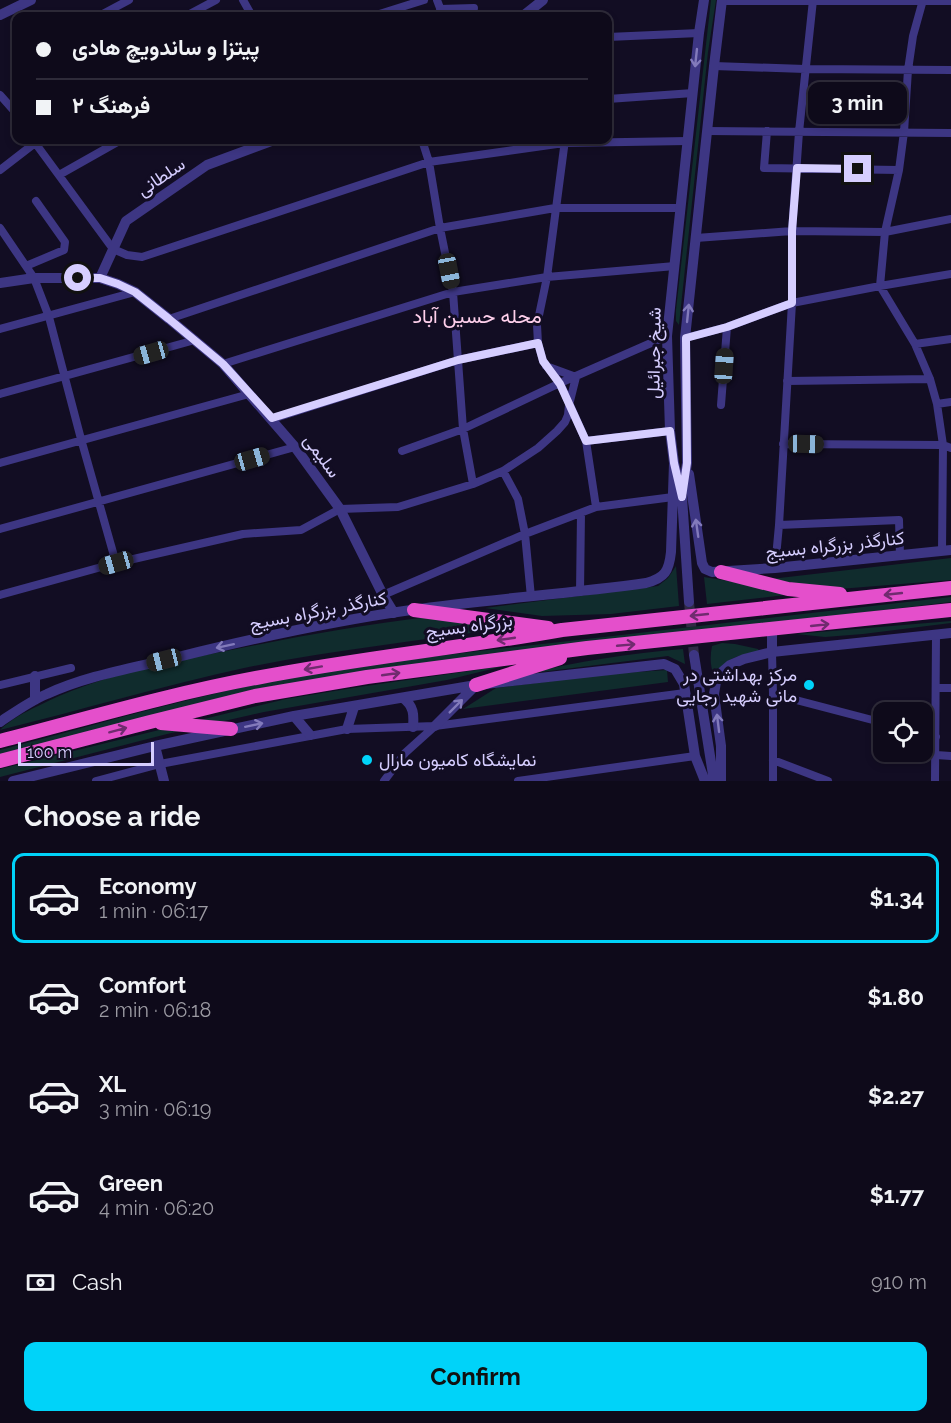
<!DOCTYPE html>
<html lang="en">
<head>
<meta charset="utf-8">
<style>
	:root { --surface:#0e0a1a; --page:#171323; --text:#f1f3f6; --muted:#9b9aa2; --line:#2e2b39; --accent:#00d3f9 }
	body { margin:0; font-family:Raleway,Vazirmatn,sans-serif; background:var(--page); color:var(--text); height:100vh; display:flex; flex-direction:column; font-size:22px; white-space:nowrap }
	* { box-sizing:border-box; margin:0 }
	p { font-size:20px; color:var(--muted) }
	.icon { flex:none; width:33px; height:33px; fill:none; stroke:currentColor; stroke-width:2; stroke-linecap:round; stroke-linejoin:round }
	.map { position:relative; height:781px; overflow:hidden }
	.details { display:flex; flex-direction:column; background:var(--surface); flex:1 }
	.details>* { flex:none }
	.top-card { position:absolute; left:12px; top:12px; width:600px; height:132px; border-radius:12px; box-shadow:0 3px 9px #0003,0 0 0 2px var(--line); display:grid; align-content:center; height:132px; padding:0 24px; background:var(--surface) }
	.controls { position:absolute; left:873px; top:702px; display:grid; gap:12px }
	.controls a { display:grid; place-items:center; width:60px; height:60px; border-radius:12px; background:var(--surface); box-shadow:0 3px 9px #0003,0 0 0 2px var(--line); font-size:30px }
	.scale { position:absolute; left:18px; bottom:15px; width:136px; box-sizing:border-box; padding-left:6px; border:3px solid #d6ceff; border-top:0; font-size:16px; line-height:21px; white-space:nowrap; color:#d6ceff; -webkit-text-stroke:4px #120d23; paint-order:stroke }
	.end { position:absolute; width:27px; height:27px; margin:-14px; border:8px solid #d6ceff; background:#111; box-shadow:0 0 0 3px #111 }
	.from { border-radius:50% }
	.bubble { position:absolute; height:42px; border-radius:12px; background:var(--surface); box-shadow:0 3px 9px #0003,0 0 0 2px var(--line); font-size:20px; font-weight:700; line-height:42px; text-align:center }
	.car { position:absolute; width:18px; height:36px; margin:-18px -9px; border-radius:8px; box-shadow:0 0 4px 2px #0007; background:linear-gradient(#222 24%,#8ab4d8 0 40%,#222 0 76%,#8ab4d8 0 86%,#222 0) }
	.top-card b { display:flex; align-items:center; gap:21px; height:57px; font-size:22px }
	.top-card b+b { border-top:2px solid var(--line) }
	.top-card i { width:15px; height:15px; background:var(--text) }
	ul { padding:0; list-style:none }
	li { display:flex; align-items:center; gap:18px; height:90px; margin:0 12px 9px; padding:0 12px; border:3px solid transparent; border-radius:12px }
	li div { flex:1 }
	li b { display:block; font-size:22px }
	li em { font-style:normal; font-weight:700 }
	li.selected { border-color:var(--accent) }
	li>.icon { width:54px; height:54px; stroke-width:1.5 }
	h2 { padding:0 24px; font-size:27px; line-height:72px }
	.pay { display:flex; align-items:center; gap:15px; height:66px; padding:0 24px; font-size:22px }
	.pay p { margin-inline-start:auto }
	.cta { display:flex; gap:12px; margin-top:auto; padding:12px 24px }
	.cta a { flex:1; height:69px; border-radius:12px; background:var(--accent); color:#111; font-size:24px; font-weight:700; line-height:69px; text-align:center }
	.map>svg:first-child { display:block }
	.green { fill:#102c2d }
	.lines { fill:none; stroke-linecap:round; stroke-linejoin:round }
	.tertiary-tunnel { stroke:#2f2a44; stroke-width:10; stroke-dasharray:10 5; stroke-linecap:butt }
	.minor { stroke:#3d3683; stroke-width:8 }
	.tertiary { stroke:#3d3683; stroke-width:10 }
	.trunk { stroke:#e44fcb; stroke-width:14 }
	.oneway { stroke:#827abb }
	.oneway2 { stroke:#702b6f }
	.route { stroke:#d6ceff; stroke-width:8 }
	.poi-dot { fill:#00d3f9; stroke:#120d23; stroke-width:2 }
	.labels { text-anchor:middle; stroke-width:6; stroke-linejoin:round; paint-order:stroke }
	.street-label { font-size:18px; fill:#d6ceff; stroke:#120d23 }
	.poi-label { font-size:18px; fill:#d6ceff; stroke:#120d23; text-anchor:end }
	.neighbourhood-label { font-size:20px; fill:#ffd0ec; stroke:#120d23 }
</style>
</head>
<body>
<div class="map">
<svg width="951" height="781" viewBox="0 0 951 781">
	<rect width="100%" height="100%" fill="#120d23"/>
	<path class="green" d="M711,0H716L708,52L679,325L676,321V310Z
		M951,558V580L839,589L792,583L771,579Z
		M676,566L679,606L611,614L542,616L485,608L658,586L668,578Z
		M704,577L802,593L707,604Z
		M951,597V602L379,670L256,689L0,755V750C88,727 174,701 263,683C376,661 490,650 604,637C720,624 835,610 951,597Z
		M428,617L506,628C419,641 331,650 244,668C162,686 81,710 0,730C10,720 25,712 38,706C95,677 159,664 221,652C290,638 359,625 428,617Z
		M951,621V623L863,634L825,637L796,634Z
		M722,643L735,644L758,649L759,651C735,657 731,655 714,676C710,666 710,656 712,646Z
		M683,649L685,664L668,656L525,674C577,662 630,653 683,649Z
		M504,666L447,680L264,712L167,734L0,777V769L286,699L359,687Z
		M667,670L668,682L463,709L496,688L607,674Z"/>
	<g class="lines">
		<path class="tertiary-tunnel" d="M689,602L694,655"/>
		<path class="minor" d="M243,0L252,16
			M437,0L443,16
			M923,0L913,36L908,70L904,132L899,170L885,232L880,286L915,344L930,379L937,404L943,445L942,551
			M722,1H951
			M440,9L474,8
			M99,16L129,0
			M186,16L216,0
			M373,16L424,0
			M608,37L699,33
			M15,61H16
			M714,66L805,69L951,70
			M0,95L16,113
			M608,99L693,93
			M707,131L951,133
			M767,131L764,168L899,170
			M33,140L113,249L127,255L142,257L429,162L564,143L688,141
			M422,140L429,162L440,228L453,292L463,429L473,484
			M565,140L547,277L537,325L538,343L543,361L560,383L586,441L596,507
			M0,170L35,143
			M59,175L121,140
			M0,228L34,278L49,317L81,439L116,563
			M696,238L792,231L885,232L951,219
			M26,266L64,250L65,242L36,201
			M169,319L440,228L555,208H681
			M0,329L135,292
			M685,338L727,327L792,303L880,286L951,274
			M915,344L951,339
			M223,364L453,292L547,277L675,266
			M787,381L930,379
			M0,394L195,340
			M937,404L951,402
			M721,405L727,327
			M272,419L458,360L538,343
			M586,441L670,431
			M783,444L943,445L951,448
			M402,451L463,429L560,383L667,336
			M0,463L249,394
			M503,471L518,499L525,534L531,597
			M779,525L899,520L900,556
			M0,529L295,447
			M775,568L779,525L792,303V231L799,132L813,0
			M580,592L581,513
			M0,595L116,563L243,534L301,530L340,509L398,507L473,484L503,471L538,448L557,431L565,422L568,415L569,405L576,377L546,366
			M383,595L525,534L596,507L673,497
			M772,652L773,694V781
			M0,685L71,668
			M936,688H951
			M773,694L884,723
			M922,734L936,737
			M936,755L951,756
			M773,760L828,781
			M96,781L160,764L347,729L435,726
			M384,781L405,753L435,726L685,693
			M518,781L695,756
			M935,781L936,635"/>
		<path class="tertiary" d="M0,15L31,0
			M523,16L543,0
			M100,278L126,221L207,165L274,140
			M0,283L34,278H100L118,284L135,292L169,319L223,364L295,447L340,509L383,595L394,613
			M689,474L702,563L705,569L712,572L775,568L951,550
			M683,491L687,463L685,338L714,66L722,0
			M689,602L682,497L674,463L670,431L667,336L699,33L704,0
			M772,630V652
			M694,655L714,781
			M35,676V700
			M403,698C414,706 414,715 413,727
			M294,716L310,735
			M0,722C15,712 30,701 47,694C88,675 134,668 178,657C255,638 333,621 411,610C489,599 568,594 646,583C665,578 669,571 671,552L674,463
			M435,726L476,685
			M347,729L354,707
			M155,746L164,781
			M13,781L155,746L294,716L476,685L664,664L675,669L684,684L695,756L705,781
			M721,781V746L714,694L716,682L723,671L730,665L744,659L772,652L951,633"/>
		<path class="trunk" d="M721,572L788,589L840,594
			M414,610L548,628
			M476,685L560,658
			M161,723L231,729
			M0,741C85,719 170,694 256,678C358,658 460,648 562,630L951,588
			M0,761L150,722L255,696L367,677L587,648L951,610"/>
	</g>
	<defs><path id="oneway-shaft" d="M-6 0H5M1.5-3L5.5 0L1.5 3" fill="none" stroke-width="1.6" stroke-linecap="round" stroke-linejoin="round" transform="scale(1.5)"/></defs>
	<g class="oneway">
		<use href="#oneway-shaft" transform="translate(696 58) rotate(96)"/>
		<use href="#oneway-shaft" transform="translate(688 313) rotate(-84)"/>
		<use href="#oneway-shaft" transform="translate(697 528) rotate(-98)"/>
		<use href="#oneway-shaft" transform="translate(225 646) rotate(168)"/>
		<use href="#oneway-shaft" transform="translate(456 706) rotate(-45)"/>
		<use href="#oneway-shaft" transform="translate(718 723) rotate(-97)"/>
		<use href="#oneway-shaft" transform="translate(254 725) rotate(-12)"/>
	</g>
	<g class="oneway2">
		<use href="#oneway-shaft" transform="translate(893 594) rotate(174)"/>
		<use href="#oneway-shaft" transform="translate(699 615) rotate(174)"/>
		<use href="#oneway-shaft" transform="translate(820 625) rotate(-6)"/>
		<use href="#oneway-shaft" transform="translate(506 639) rotate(172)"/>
		<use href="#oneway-shaft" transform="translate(626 645) rotate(-5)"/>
		<use href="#oneway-shaft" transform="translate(313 668) rotate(170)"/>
		<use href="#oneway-shaft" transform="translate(391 674) rotate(-8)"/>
		<use href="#oneway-shaft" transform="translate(118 730) rotate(-15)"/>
	</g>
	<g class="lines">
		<path class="route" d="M78,278H100L118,284L135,292L169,319L223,364L272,418L458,360L538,343L543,361L560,384L586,441L670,431L674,463L682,497L687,463L686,338L727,327L792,303V231L797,168L858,169"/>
	</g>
	<g class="poi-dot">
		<circle cx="809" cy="685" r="6"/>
		<circle cx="367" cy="760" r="6"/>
	</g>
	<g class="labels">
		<g class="street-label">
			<text transform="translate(161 177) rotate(-34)" y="6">سلطانی</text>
			<text transform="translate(654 353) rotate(-89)" y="6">شیخ جبرائیل</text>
			<text transform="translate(322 456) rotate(54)" y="6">سلیمی</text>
			<text transform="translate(835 545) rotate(-6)" y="6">کنارگذر بزرگراه بسیج</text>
			<text transform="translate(318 611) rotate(-11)" y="6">کنارگذر بزرگراه بسیج</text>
			<text transform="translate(469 626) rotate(-8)" y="6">بزرگراه بسیج</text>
		</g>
		<g class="poi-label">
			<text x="797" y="681">مرکز بهداشتی در<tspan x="797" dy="21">مانی شهید رجایی</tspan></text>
			<text x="379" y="766" text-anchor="start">نمایشگاه کامیون مارال</text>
		</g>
		<g class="neighbourhood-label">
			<text x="477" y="323">محله حسین آباد</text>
		</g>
	</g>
</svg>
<div class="controls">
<a><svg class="icon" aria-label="locate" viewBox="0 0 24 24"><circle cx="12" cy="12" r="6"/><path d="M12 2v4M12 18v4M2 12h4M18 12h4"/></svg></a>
</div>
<div class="scale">100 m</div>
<i class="end from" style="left:78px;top:278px"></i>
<i class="end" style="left:858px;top:169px"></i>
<div class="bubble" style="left:808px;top:82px;width:99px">3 min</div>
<i class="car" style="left:449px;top:271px;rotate:169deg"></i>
<i class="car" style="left:151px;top:353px;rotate:254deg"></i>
<i class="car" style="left:724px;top:366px;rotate:4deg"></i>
<i class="car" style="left:806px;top:444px;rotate:91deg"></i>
<i class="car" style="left:252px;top:459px;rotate:74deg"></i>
<i class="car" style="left:116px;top:563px;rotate:254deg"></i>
<i class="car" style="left:164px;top:660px;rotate:256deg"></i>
<div class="top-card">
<b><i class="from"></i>پیتزا و ساندویچ هادی</b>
<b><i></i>فرهنگ ۲</b>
</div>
</div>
<section class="details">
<h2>Choose a ride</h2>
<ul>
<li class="selected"><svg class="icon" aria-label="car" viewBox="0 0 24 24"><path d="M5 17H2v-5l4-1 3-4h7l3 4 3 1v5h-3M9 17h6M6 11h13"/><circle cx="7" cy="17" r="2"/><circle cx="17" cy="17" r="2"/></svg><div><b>Economy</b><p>1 min · 06:17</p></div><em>$1.34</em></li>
<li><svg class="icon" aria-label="car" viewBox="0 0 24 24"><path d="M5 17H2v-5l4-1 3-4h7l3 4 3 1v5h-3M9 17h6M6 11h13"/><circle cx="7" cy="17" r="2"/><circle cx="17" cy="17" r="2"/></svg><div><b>Comfort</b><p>2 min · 06:18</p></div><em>$1.80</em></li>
<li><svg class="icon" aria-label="car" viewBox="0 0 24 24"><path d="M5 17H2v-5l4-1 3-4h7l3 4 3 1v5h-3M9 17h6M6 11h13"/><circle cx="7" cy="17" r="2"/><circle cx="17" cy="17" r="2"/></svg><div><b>XL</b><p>3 min · 06:19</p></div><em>$2.27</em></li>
<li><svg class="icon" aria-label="car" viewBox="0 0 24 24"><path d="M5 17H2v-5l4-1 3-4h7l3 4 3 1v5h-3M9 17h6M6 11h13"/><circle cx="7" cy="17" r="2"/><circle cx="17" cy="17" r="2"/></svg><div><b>Green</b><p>4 min · 06:20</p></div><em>$1.77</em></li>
</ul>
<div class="pay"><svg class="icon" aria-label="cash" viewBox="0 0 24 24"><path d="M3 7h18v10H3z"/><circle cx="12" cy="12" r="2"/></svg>Cash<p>910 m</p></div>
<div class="cta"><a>Confirm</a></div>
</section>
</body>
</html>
